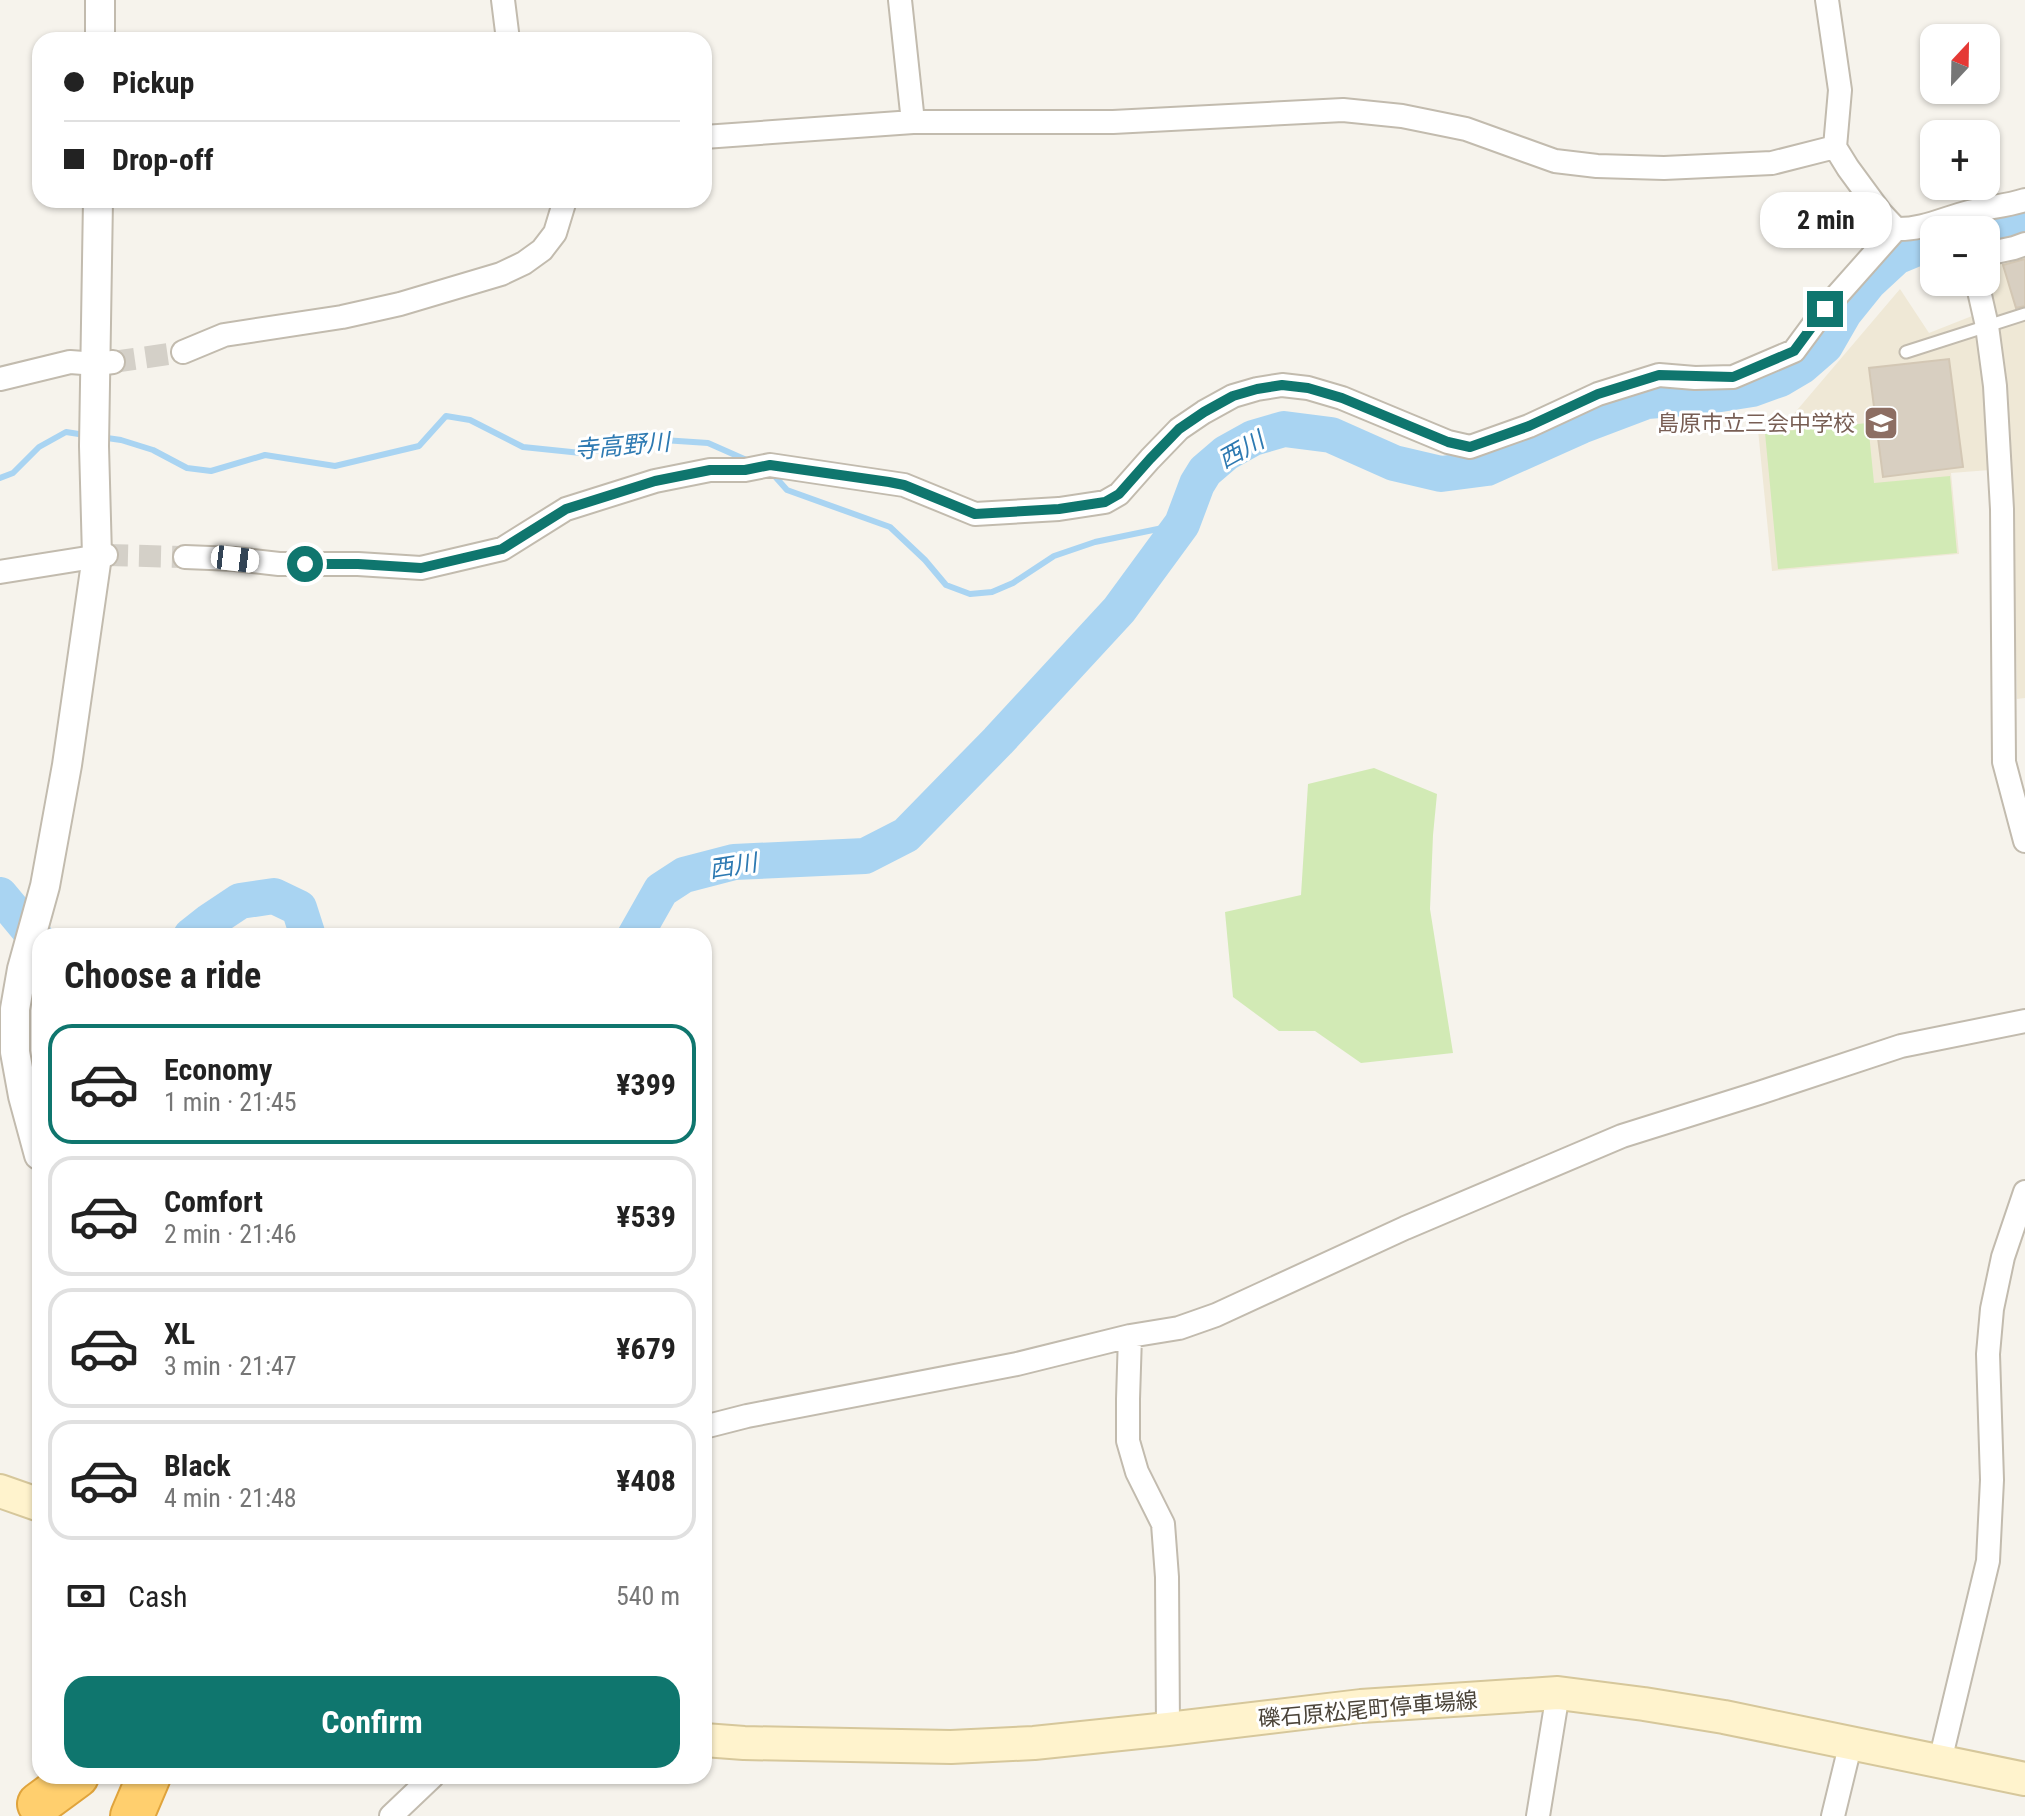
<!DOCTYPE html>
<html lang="en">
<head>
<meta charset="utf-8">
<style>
	:root { --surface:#fff; --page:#f2f2f2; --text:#222; --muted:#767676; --line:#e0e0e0; --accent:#0f766e }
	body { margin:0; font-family:"Roboto Condensed","Noto Sans JP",sans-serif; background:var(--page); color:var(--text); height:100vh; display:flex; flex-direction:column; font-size:30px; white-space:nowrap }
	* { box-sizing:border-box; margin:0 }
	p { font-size:26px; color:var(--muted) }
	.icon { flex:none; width:44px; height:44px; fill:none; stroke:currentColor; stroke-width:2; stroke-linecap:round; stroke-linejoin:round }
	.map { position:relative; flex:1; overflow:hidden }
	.side { position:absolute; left:32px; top:928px; width:680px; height:856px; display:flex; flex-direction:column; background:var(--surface); border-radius:24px; box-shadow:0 2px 6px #0004 }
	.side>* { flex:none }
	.guide { position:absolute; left:32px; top:32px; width:680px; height:176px; border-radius:24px; box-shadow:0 2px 6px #0004; display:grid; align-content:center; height:176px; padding:0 32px; background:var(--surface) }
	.needle { width:52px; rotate:22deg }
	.fabs { position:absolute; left:1920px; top:24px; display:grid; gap:16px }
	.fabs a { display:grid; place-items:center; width:80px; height:80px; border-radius:16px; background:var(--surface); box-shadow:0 2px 6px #0004; font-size:40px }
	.end { position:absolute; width:36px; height:36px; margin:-18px; border:10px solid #0f766e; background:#fff; box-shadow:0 0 0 4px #fff }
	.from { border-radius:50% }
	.bubble { position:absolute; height:56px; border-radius:24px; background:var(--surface); box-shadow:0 2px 6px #0004; font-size:26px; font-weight:700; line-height:56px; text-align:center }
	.car { position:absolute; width:24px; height:48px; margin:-24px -12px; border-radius:10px; box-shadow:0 0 6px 2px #0007; background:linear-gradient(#fff 24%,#345 0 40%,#fff 0 76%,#345 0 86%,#fff 0) }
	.guide b { display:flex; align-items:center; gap:28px; height:76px; font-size:30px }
	.guide b+b { border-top:2px solid var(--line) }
	.guide i { width:20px; height:20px; background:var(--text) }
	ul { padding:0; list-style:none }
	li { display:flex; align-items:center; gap:24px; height:120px; margin:0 16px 12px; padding:0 16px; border:4px solid var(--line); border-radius:24px }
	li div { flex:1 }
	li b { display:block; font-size:30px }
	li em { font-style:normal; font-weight:700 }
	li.active { border-color:var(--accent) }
	li>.icon { width:72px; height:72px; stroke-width:1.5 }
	h2 { padding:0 32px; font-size:36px; line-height:96px }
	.pay { display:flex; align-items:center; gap:20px; height:88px; padding:0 32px; font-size:30px }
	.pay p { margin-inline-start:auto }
	.button { display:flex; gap:16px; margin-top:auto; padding:16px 32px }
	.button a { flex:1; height:92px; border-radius:24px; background:var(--accent); color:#fff; font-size:32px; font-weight:700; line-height:92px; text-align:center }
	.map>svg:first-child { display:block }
	.education { fill:#efe8d6 }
	.green { fill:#d2eab5 }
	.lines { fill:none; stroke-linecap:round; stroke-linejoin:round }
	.stream { stroke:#a9d4f2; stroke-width:6 }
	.river { stroke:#a9d4f2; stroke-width:36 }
	.building { fill:#d8cfc1; stroke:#d3c7b4; stroke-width:2 }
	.minor-tunnel { stroke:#d4d0c8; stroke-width:22; stroke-dasharray:22 11; stroke-linecap:butt }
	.service-casing { stroke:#c2bbae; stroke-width:15 }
	.minor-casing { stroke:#c2bbae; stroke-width:26 }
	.tertiary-casing { stroke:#c2bbae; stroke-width:32 }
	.secondary-casing { stroke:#d6c79b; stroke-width:36 }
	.motorway-casing { stroke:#e0a43c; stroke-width:46 }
	.service { stroke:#fff; stroke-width:11 }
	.minor { stroke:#fff; stroke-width:22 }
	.tertiary { stroke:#fff; stroke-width:28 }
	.secondary { stroke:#fff3cd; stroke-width:32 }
	.motorway { stroke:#ffcf6e; stroke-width:42 }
	.route { stroke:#0f766e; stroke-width:10 }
	.labels { text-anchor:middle; stroke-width:6; stroke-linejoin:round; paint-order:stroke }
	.education-label { font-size:22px; fill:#785e54; stroke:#fff; text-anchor:end }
	.street-label { font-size:22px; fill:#4b4439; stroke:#fff }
	.water-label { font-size:24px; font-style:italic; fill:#2e7ab2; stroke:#fff }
</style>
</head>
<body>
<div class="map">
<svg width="2025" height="1816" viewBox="0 0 2025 1816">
	<rect width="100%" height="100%" fill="#f6f3ec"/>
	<path class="education" d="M2025,251V698L2017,699L2013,494L2003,383L1986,282V261Z
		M1900,289L1929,333L1972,316L1980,340L1990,470L1951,473L1959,554L1772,571L1758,430L1792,416Z"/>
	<path class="green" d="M1868,423L1874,483L1950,476L1957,553L1778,569L1765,433Z
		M1374,768L1437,794L1433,835L1430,909L1453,1053L1361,1063L1315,1031H1279L1233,997L1225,912L1301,895L1308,784Z"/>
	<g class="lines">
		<path class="stream" d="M100,437L121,440L153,450L187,468L211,471L265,455L335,466L419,446L446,416L470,420L523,447L581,453L663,440L708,443L751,462
			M771,472L787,490L890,527L925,560L946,585L970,594L992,592L1013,583L1054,556L1095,542L1182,524
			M0,478L13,473L39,447L66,432L85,435"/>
		<path class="river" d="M1986,233L2025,224
			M0,895L40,943
			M191,936L210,921L240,901L274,896L299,908L308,936
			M635,936L661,890L684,875L734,862L865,856L906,835L998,741L1119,610L1182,524L1197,484L1205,471L1226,453L1253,438L1284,429L1331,435L1394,463L1441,474L1487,468L1581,426L1647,401L1708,396L1752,389L1780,379L1802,366L1825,346L1844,313L1869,282L1896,257L1920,247L1934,245"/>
	</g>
	<path class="building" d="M2025,259V306L2016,308L2003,265Z
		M1949,359L1963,467L1883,477L1869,368Z"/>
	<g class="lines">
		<path class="minor-tunnel" d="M113,362L183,352
			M106,555L185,557"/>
		<g class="service-casing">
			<path id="service" d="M1906,352L2025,314"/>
		</g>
		<g class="minor-casing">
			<path id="minor" d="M503,0L508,40
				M900,0L913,122
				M1827,0L1840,90L1835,147L1848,168L1881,213L1896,229C1922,230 1945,218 1969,212C1988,207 2007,206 2025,200
				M704,137L913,122H1113L1343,110L1402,116L1466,129L1555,161L1597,166L1664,168L1772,163L1835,147
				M1986,254L2014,248L2025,244
				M1977,282L1987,326L1995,386L2002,509L2004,762L2025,841
				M183,352L224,335L342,317L400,304L501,274L524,263L542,250L555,233L565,200
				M0,379L70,362L97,364L113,362
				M185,557L235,559L279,564H358L421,568L502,549L566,509L655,481L710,470H745L770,465L904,485L975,514L1059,509L1105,502L1119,494L1150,459L1179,429L1204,412L1233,396L1257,389L1282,385L1308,388L1342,398L1448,442L1470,447L1529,426L1598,394L1659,375L1695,378L1733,377L1794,351L1825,309L1896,229
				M0,572L106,555
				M1130,1336L1128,1399V1441L1137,1472L1163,1524L1167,1577L1168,1729
				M704,1427L747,1416L1017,1364L1130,1336L1179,1328L1216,1315L1405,1228L1622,1136L1759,1093L1901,1046L2025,1021
				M1940,1761L1988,1561L1992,1480L1988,1354L1992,1309L2003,1257L2025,1192
				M391,1816L433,1776
				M1538,1816L1558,1693
				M1833,1816L1851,1742"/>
		</g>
		<g class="tertiary-casing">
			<path id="tertiary" d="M100,40V0
				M39,1155L23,1096L15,1052V1009L22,969L45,886L67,765L97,556L94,446L98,200"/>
		</g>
		<g class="secondary-casing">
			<path id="secondary" d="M0,1491L40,1505
				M704,1740L744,1743L951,1747L1034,1743L1168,1729L1361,1706L1558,1693L1644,1704L1724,1717L2025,1779"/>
		</g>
		<g class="motorway-casing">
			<path id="motorway" d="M39,1804L77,1776
				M132,1816L149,1776"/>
		</g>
		<use href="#service" class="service"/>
		<use href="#minor" class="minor"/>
		<use href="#tertiary" class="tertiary"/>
		<use href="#secondary" class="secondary"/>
		<use href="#motorway" class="motorway"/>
	</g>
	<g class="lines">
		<path class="route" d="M305,564H358L421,568L502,549L566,509L655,481L710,470H745L770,465L889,482L904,485L975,514L1059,509L1105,502L1119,494L1150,459L1179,429L1204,412L1233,396L1257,389L1282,385L1308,388L1342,398L1448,442L1470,447L1529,426L1598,394L1659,375L1733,377L1794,351L1825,309"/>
	</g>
	<defs>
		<g id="school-square" transform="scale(1.8)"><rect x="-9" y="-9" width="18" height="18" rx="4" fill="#8d6e63" stroke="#fff"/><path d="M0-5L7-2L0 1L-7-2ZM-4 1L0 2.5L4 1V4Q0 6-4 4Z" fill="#fff"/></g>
	</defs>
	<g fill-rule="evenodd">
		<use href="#school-square" x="1881" y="423"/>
	</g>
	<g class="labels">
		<g class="education-label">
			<text x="1855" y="431">島原市立三会中学校</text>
		</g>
		<g class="street-label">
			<text transform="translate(1368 1709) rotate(-5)" y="8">礫石原松尾町停車場線</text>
		</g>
		<g class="water-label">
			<text transform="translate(622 446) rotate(-5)" y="8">寺高野川</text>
			<text transform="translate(1241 450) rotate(-29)" y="8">西川</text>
			<text transform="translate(733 866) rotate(-9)" y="8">西川</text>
		</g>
	</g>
</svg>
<div class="fabs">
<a><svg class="needle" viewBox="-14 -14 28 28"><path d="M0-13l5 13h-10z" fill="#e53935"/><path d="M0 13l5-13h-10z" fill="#767676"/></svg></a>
<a>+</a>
<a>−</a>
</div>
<i class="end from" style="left:305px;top:564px"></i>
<i class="end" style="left:1825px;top:309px"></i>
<div class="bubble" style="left:1760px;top:192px;width:132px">2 min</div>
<i class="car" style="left:235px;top:559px;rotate:97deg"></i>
<div class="guide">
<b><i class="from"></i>Pickup</b>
<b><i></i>Drop-off</b>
</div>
<section class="side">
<h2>Choose a ride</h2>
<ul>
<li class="active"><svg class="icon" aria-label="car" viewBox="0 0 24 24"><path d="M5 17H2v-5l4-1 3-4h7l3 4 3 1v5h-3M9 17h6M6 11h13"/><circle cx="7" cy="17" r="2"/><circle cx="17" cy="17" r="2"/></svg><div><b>Economy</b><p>1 min · 21:45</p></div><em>¥399</em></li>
<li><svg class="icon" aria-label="car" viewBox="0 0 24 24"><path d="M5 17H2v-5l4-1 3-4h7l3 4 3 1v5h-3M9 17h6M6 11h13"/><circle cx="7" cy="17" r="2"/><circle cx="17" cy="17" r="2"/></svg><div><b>Comfort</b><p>2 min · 21:46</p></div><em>¥539</em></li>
<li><svg class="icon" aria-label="car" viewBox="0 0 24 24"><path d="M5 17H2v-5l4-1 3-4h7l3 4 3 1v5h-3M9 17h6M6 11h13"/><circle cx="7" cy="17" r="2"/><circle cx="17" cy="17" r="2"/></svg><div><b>XL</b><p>3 min · 21:47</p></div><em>¥679</em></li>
<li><svg class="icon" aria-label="car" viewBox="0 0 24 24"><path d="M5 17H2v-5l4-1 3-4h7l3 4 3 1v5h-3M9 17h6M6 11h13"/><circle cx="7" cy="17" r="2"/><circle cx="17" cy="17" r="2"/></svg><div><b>Black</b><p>4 min · 21:48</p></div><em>¥408</em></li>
</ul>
<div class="pay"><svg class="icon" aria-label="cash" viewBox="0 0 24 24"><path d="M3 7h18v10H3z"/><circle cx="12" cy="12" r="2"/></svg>Cash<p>540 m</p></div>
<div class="button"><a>Confirm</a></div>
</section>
</div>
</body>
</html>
